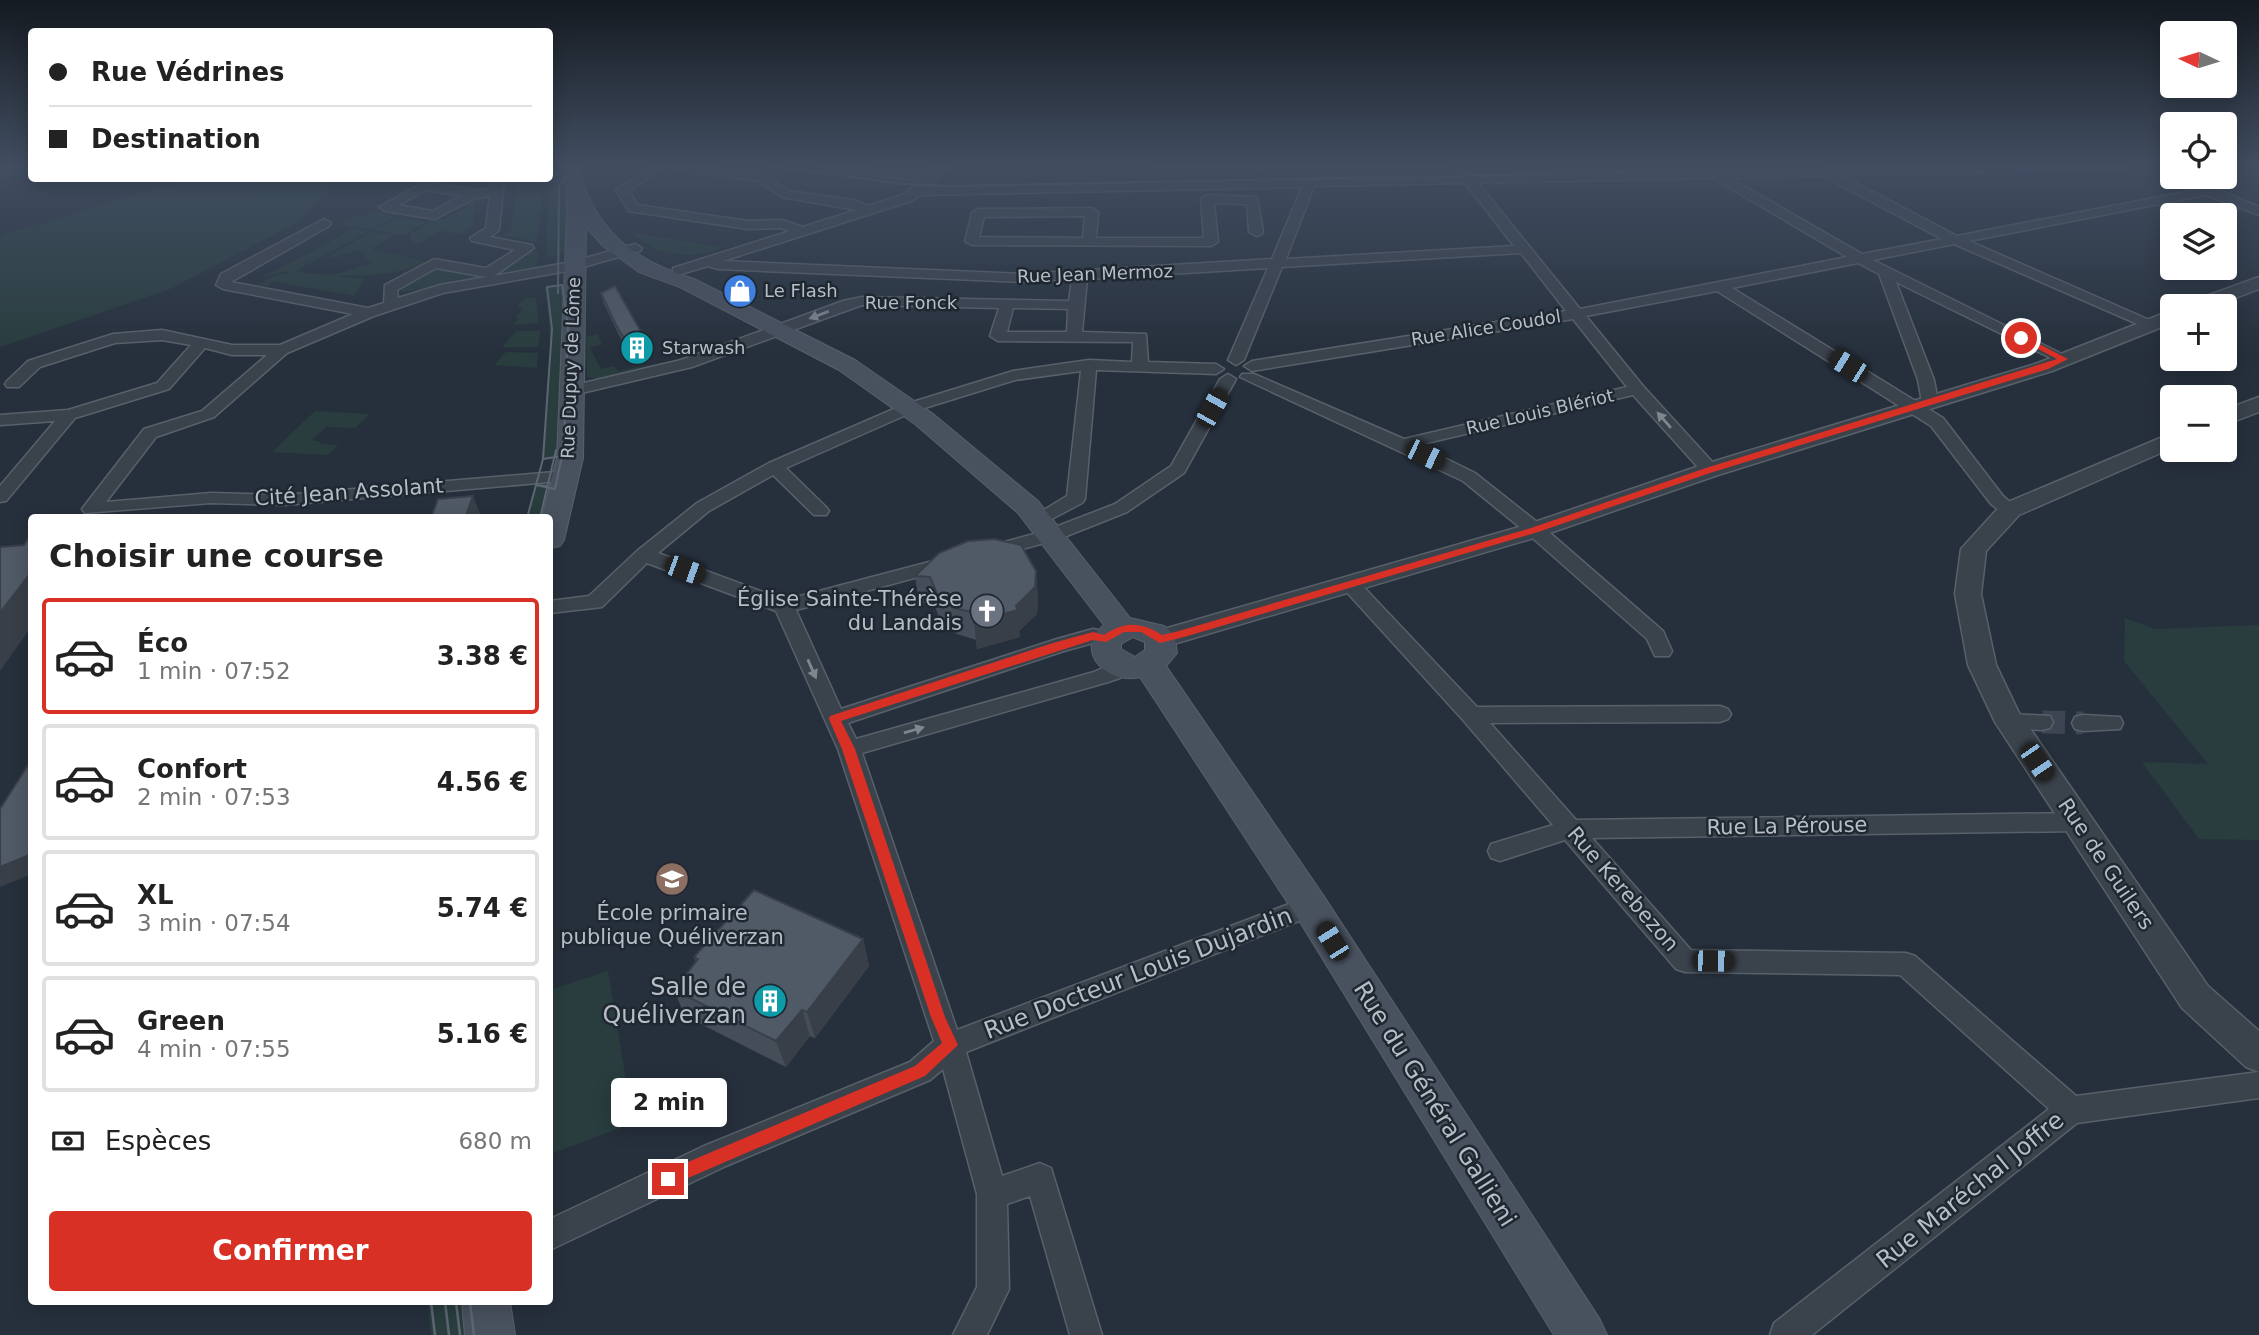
<!DOCTYPE html>
<html lang="fr">
<head>
<meta charset="utf-8">
<style>
	:root { --surface:#fff; --page:#f6f6f6; --text:#222; --muted:#767676; --line:#e0e0e0; --accent:#d93025 }
	body { margin:0; font-family:"DejaVu Sans",sans-serif; background:var(--page); color:var(--text); height:100vh; display:flex; flex-direction:column; font-size:26px; white-space:nowrap }
	* { box-sizing:border-box; margin:0 }
	p { font-size:23px; color:var(--muted) }
	.icon { flex:none; width:38px; height:38px; fill:none; stroke:currentColor; stroke-width:2; stroke-linecap:round; stroke-linejoin:round }
	.map { position:relative; flex:1; overflow:hidden }
	.drawer { position:absolute; left:28px; top:514px; width:525px; height:791px; display:flex; flex-direction:column; background:var(--surface); border-radius:7px; box-shadow:0 4px 18px #0003 }
	.drawer>* { flex:none }
	.banner { position:absolute; left:28px; top:28px; width:525px; height:154px; border-radius:7px; box-shadow:0 4px 18px #0003; display:grid; align-content:center; height:154px; padding:0 21px; background:var(--surface) }
	.needle { width:46px; rotate:274deg }
	.tools { position:absolute; left:2160px; top:21px; display:grid; gap:14px }
	.tools a { display:grid; place-items:center; width:77px; height:77px; border-radius:7px; background:var(--surface); box-shadow:0 4px 18px #0003; font-size:35px }
	.end { position:absolute; width:32px; height:32px; margin:-16px; border:9px solid #d93025; background:#fff; box-shadow:0 0 0 4px #fff }
	.from { border-radius:50% }
	.bubble { position:absolute; height:49px; border-radius:7px; background:var(--surface); box-shadow:0 4px 18px #0003; font-size:23px; font-weight:700; line-height:49px; text-align:center }
	.car { position:absolute; width:21px; height:42px; margin:-21px -10px; border-radius:9px; box-shadow:0 0 5px 2px #0007; background:linear-gradient(#222 24%,#8ab4d8 0 40%,#222 0 76%,#8ab4d8 0 86%,#222 0) }
	.banner b { display:flex; align-items:center; gap:24px; height:66px; font-size:26px }
	.banner b+b { border-top:2px solid var(--line) }
	.banner i { width:18px; height:18px; background:var(--text) }
	ul { padding:0; list-style:none }
	li { display:flex; align-items:center; gap:21px; height:116px; margin:0 14px 10px; padding:0 7px; border:4px solid var(--line); border-radius:7px }
	li div { flex:1 }
	li b { display:block; font-size:26px }
	li em { font-style:normal; font-weight:700 }
	li.selected { border-color:var(--accent) }
	li>.icon { width:63px; height:63px; stroke-width:1.5 }
	h2 { padding:0 21px; font-size:32px; line-height:84px }
	.pay { display:flex; align-items:center; gap:18px; height:77px; padding:0 21px; font-size:26px }
	.pay p { margin-inline-start:auto }
	.action { display:flex; gap:14px; margin-top:auto; padding:14px 21px }
	.action a { flex:1; height:80px; border-radius:7px; background:var(--accent); color:#fff; font-size:28px; font-weight:700; line-height:80px; text-align:center }
	.map>svg:first-child { display:block }
	.green { fill:#293d3e }
	.lines { fill:none; stroke-linecap:round; stroke-linejoin:round }
	.minor-tunnel { stroke:#3c4551; stroke-width:23; stroke-dasharray:23 11; stroke-linecap:butt }
	.minor-casing { stroke:#58606a; stroke-width:3 }
	.tertiary-casing { stroke:#58606a; stroke-width:3 }
	.secondary-casing { stroke:#58606a; stroke-width:2 }
	.minor { fill:#3a424c; fill-rule:evenodd }
	.tertiary { fill:#3a424c; fill-rule:evenodd }
	.secondary { fill:#48515e; fill-rule:evenodd }
	.tram-far1 { stroke:#5c6672; stroke-width:2 }
	.tram { stroke:#5c6672; stroke-width:2.5 }
	.wall { fill:#454d59 }
	.shaded-wall { fill:#383f48 }
	.building { fill:#505a67; stroke:#383f48; stroke-width:2 }
	.oneway { fill:#7e8690 }
	.route { fill:#d93025 }
	.labels { text-anchor:middle; stroke-width:5; stroke-linejoin:round; paint-order:stroke }
	.far-street-label { font-size:18px; fill:#b6bdc7; stroke:#1f2731 }
	.far-poi-label { font-size:18px; fill:#b6bdc7; stroke:#1f2731; text-anchor:start }
	.street-label { font-size:21px; fill:#b6bdc7; stroke:#1f2731 }
	.poi-label { font-size:21px; fill:#b6bdc7; stroke:#1f2731; text-anchor:end }
	.near-street-label { font-size:24px; fill:#b6bdc7; stroke:#1f2731 }
	.near-poi-label { font-size:24px; fill:#b6bdc7; stroke:#1f2731; text-anchor:end }
</style>
</head>
<body>
<div class="map">
<svg width="2259" height="1335" viewBox="0 0 2259 1335">
	<rect width="100%" height="100%" fill="#26303c"/>
	<path class="green" d="M556,166H566V254L546,257L549,187Z
		M1150,166H1444L1445,167L1150,175L1147,173L1154,169L1148,167Z
		M189,179H336L298,222L170,289L0,347V236Z
		M517,179H544L537,242L500,235L511,231Z
		M485,194L486,201L475,203L472,227L460,234L440,231L418,244L411,242L409,235L437,218L445,219L471,206L463,203Z
		M2204,198L2221,203L2197,207L2219,215H2183L2162,206Z
		M374,211L395,216L371,230L338,224Z
		M397,218L427,222L404,235L374,230Z
		M354,229L369,231L311,263H308L296,272L364,279L354,296L272,281L269,286L257,285L276,275L295,272H281L261,278Z
		M372,232L394,235L371,249L425,261C405,276 360,275 335,276L333,275L371,264L359,250L319,261Z
		M634,233L719,247H722C697,262 651,255 634,233Z
		M528,251L538,252L537,266L531,269L403,292L399,286L436,266L490,276Z
		M572,284L565,456L541,459C550,404 554,342 545,287Z
		M526,297L536,298L539,323L513,325L519,318H515L523,308L516,307Z
		M516,331H540L538,347H502Z
		M597,334L602,344L590,348L601,369L614,366L618,371L673,360L597,379L587,377L586,337Z
		M506,352L538,353L537,368L494,365Z
		M315,411L370,414L355,428L326,427L312,440L321,442L320,444L338,445L328,455L272,452Z
		M540,485L550,487L557,492L550,519L526,518L535,486Z
		M2125,618L2155,629L2259,625V840L2199,839L2142,762L2208,764L2124,661Z
		M608,971L633,1123L550,1154V990Z
		M428,1302H474L478,1335H431Z"/>
	<g class="lines">
		<path class="minor-tunnel" d="M2042,722L2083,723"/>
		<g class="minor-casing">
			<path id="minor" d="M651,166H665L629,191L638,205L748,221L782,220L803,227L856,210L782,197L759,181L674,170L668,166H697L762,174L790,191L853,200L868,206L903,195L921,181L830,170L824,166H856L927,174L935,166H947L928,187L1459,176L1457,173L1463,169L1472,176L1966,166H2124L2118,170L1841,175L1957,236L2195,190L2176,177C2196,177 2237,198 2259,207V215L2206,195L1969,241L2154,322L2156,325L2154,328L2149,329L1954,244L1873,260L2072,359L2064,364L2059,362L1896,282L1934,380L1938,402L1930,407L1922,402L1918,380L1879,274L1858,263L1732,288L1943,418L2003,496L2019,510L2016,514H2004L1991,504L1931,426L1717,291L1586,316L1643,386L1716,466L1719,470L1716,474H1704L1633,395L1418,445L1475,473L1542,526L1663,631L1672,651L1669,656H1655L1647,639L1528,534L1463,481L1240,377L1242,374H1254L1404,439L1627,387L1573,319L1252,371L1244,366L1252,361L1566,311L1521,253L1282,267L1244,360L1236,365L1228,360L1268,268L1087,279L1082,332L1146,334L1148,362L1216,364L1224,369L1216,374L1096,370L1085,499L1082,503L1044,523H1032L1029,519L1067,496L1081,371L1015,380L915,411L786,468L826,507L829,511L826,515H814L773,475L709,511L658,553L785,600L948,557L955,559L958,563L955,567L796,610L841,709L1057,639L1093,629L1113,634L1116,639L1113,644L1106,646L1093,643L1064,651L848,723L856,739L1094,672L1122,659L1129,661L1132,666L1120,678L1108,682L862,753L957,1030L1310,896L1319,899L1323,906L1319,913L966,1052L1002,1176L1040,1163L1051,1168L1102,1335H1070L1030,1196L1007,1204L1009,1289L987,1335H953L977,1287V1194L943,1069L930,1080L726,1166L550,1250V1219L704,1146L910,1062L934,1041L838,749L776,611L647,563L602,607L550,613V601L589,596L637,551L697,503L769,463L903,405L1013,371L1089,360L1132,362L1133,342L998,341L990,336L999,308L862,305L692,367L573,395L567,393L565,390L567,387L681,360L843,301L862,297L1069,301L1072,279L1023,282L718,269L708,266L678,275L673,274V268L790,231L781,228L748,229L629,211L616,190ZM1823,176L1942,239L1862,254L1730,178ZM1713,178L1847,257L1580,309L1478,183ZM1465,183L1514,246L1286,259L1314,186ZM1302,187L1272,259L1023,274L723,261L911,201L921,195ZM1013,308L1068,309L1067,332H1007Z
				M492,179H504L499,230L490,237L532,245L534,248L494,276L571,262L635,244L642,248L640,251L573,270L443,293L374,316L287,353L214,417L156,437L106,502L211,493L284,495L567,471L576,476L573,480L284,505L211,503L85,513L82,509L85,505L144,429L202,411L267,355H232L205,348L169,389L75,418L6,501L0,502V486L55,421L0,425V415L68,410L157,383L191,345L162,340L115,343L40,367L19,387H7L5,384L7,381L28,361L113,334L162,330L232,345H280L353,314L223,289L216,285L221,274L324,219L331,223L329,226L231,282L368,308L384,303L385,285L434,259L486,268L515,250L472,241L470,238L486,228L490,196L475,198L435,219L385,211L379,207L425,182L472,190L491,189ZM427,190L460,196L433,211L398,205ZM436,268L486,277L440,285L398,298L397,290Z
				M1207,195L1257,197L1263,232L1261,235L1256,236L1249,232L1247,204L1214,203L1218,242L1211,246L972,245L965,241L972,213L978,209L1092,208L1098,212L1096,238H1204L1201,199ZM1085,216L1083,238L979,237L984,217Z
				M1228,374L1236,379L1184,473L1127,512L1059,539L993,557L986,555L984,551L986,547L1045,531L1115,504L1171,466L1220,379Z
				M1350,578L1357,580L1477,707L1720,706L1728,709L1731,714L1728,719L1720,722L1490,723L1576,820L2077,813L2085,816L2089,822L2085,828L2077,831L1592,838L1691,950L1906,953L1915,956L2076,1096L2259,1072V1098L2077,1123L1812,1335H1770L1774,1323L2049,1109L1900,975L1685,972L1676,969L1565,840L1500,861L1491,858L1488,851L1491,844L1553,825L1463,720L1343,588L1340,584L1343,580Z
				M2010,714L2050,716L2053,722L2050,728L2042,730L2002,728L1999,722L2002,716Z
				M2083,715L2120,717L2123,723L2120,729L2083,731L2075,729L2072,723L2075,717Z"/>
		</g>
		<g class="tertiary-casing">
			<path id="tertiary" d="M7,166H32V168L0,177V167Z
				M2259,277V289L2214,306H2187L2190,302Z
				M2172,310V323L2052,371L1718,475L1544,535L1160,648L1150,645L1146,639L1150,633L1526,525L1702,465L2038,363Z
				M2259,397V412L2224,425V410Z
				M2172,433V448L2019,515L1986,551L1981,594L1996,665L2018,711L2208,986L2259,1031V1072L2246,1067L2182,1008L1995,722L1968,665L1955,594L1961,549L2001,505Z"/>
		</g>
		<g class="secondary-casing">
			<path id="secondary" d="M560,166H578C594,230 632,260 694,279L855,360L933,414L1038,501L1130,618L1164,626L1171,632L1175,639L1177,653L1166,666L1323,895L1599,1318L1607,1335H1554L1297,917L1140,677C1109,685 1072,652 1104,625L1018,513L915,424L839,370L680,287L639,272L603,246L586,227L583,458L564,540L560,546L550,548V518H542L557,458L567,216V193ZM1133,637L1145,642V650L1135,657L1121,649V644Z
				M462,1302H510L515,1335H465Z"/>
		</g>
		<use href="#minor" class="minor"/>
		<use href="#tertiary" class="tertiary"/>
		<use href="#secondary" class="secondary"/>
		<path class="tram-far1" d="M772,166L902,184L959,186L1914,166
			M1905,168L1985,166
			M562,285L568,327L564,438L562,456L543,459L552,329L547,287Z
			M558,293L559,186L570,172L583,166
			M562,456L555,489L536,485L543,459Z
			M527,518L536,485L547,486
			M540,518L556,450"/>
		<path class="tram" d="M431,1302L435,1335
			M445,1302L449,1335
			M456,1302L460,1335
			M470,1302L474,1335"/>
	</g>
	<path class="wall" d="M601,293L648,344L651,355L633,360L619,335L604,304Z
		M994,539L1038,597L1037,614L1019,631L1020,637L977,649L976,640L957,634L941,623L934,604L919,603L915,576Z
		M863,939L869,966L815,1038L810,1036L786,1067L685,1016L674,990L696,962L694,957Z"/>
	<path class="shaded-wall" d="M648,344L651,355L633,360L630,348Z
		M473,496L481,516V518H465Z
		M32,571V626L0,671V613Z
		M1036,571L1038,597L1037,614L1019,631L1020,637L977,649L974,622L1016,606Z
		M32,854V874L0,887V867Z
		M863,939L869,966L815,1038L807,1012Z
		M802,1010L810,1036L786,1067L776,1041Z"/>
	<path class="building" d="M615,286L648,344L630,348L616,325L601,293Z
		M473,496L465,518H431L438,499Z
		M29,537H32V571L0,613V547L24,545Z
		M994,539L1021,545L1036,571L1035,587L1016,606L1018,610L974,622L976,613L954,608L938,596L930,577L915,576L939,553L968,541Z
		M32,764V854L0,867V809L28,765Z
		M754,890L863,939L807,1012L802,1010L776,1041L674,990L698,959L694,957Z"/>
	<defs><path id="oneway-solid" d="M-6-.8H1V-3.2L6.5 0L1 3.2V.8H-6Z" transform="scale(1.75)"/></defs>
	<g class="oneway">
		<use href="#oneway-solid" transform="translate(819 315) rotate(159)"/>
		<use href="#oneway-solid" transform="translate(1664 420) rotate(-131)"/>
		<use href="#oneway-solid" transform="translate(812 669) rotate(66)"/>
		<use href="#oneway-solid" transform="translate(914 730) rotate(-16)"/>
	</g>
	<linearGradient id="sky" x2="0" y2="1"><stop stop-color="#151a21"/><stop offset="0.47" stop-color="#414e61"/><stop offset="1" stop-color="#414e61" stop-opacity="0"/></linearGradient>
	<rect width="2259" height="352" fill="url(#sky)"/>
	<path class="route" d="M2019,336H2024L2068,359L2048,369L1713,472L1538,532L1184,637L1160,643L1141,632H1124L1106,642L1093,640L841,721L855,749L945,1017L958,1045L925,1076L674,1184L668,1187L662,1184L660,1179L662,1173L915,1066L942,1043L931,1017L842,749L829,719L830,716L1053,643L1093,632L1104,635C1125,621 1141,622 1162,635L1179,631L1531,528L1706,468L2057,359L2019,339Z"/>
	<defs>
		<g id="shop-disc" transform="scale(1.75)"><circle r="9.5" fill="#3f7fe0" stroke="#1f2731"/><path d="M-5-2.5h2.3a2.7 3.5 0 0 1 5.4 0H5L5.5 6h-11ZM-1.5-2.5h3a1.5 2.3 0 0 0-3 0Z" fill="#fff"/></g>
		<g id="building-disc" transform="scale(1.75)"><circle r="9.5" fill="#0f9aa8" stroke="#1f2731"/><path d="M-4-6H4V6H1V3H-1V6H-4ZM-2.5-4.3h1.7v1.8h-1.7ZM.8-4.3h1.7v1.8H.8ZM-2.5-1h1.7V.8h-1.7ZM.8-1h1.7V.8H.8Z" fill="#fff"/></g>
		<g id="church-disc" transform="scale(1.75)"><circle r="9.5" fill="#6b7280" stroke="#1f2731"/><path d="M-1.2-6h2.4v3.5h3.3v2.4h-3.3V6h-2.4V-.1h-3.3v-2.4h3.3Z" fill="#fff"/></g>
		<g id="school-disc" transform="scale(1.75)"><circle r="9.5" fill="#8d6e63" stroke="#1f2731"/><path d="M0-5L7-2L0 1L-7-2ZM-4 1L0 2.5L4 1V4Q0 6-4 4Z" fill="#fff"/></g>
	</defs>
	<g fill-rule="evenodd">
		<use href="#shop-disc" x="740" y="291"/>
		<use href="#building-disc" x="637" y="348"/>
		<use href="#church-disc" x="987" y="611"/>
		<use href="#school-disc" x="672" y="879"/>
		<use href="#building-disc" x="770" y="1001"/>
	</g>
	<g class="labels">
		<g class="far-street-label">
			<text transform="translate(1095 274) rotate(-2)" y="6">Rue Jean Mermoz</text>
			<text x="911" y="309">Rue Fonck</text>
			<text transform="translate(1486 328) rotate(-9)" y="6">Rue Alice Coudol</text>
			<text transform="translate(571 368) rotate(-88)" y="6">Rue Dupuy de Lôme</text>
			<text transform="translate(1540 412) rotate(-13)" y="6">Rue Louis Blériot</text>
		</g>
		<g class="far-poi-label">
			<text x="764" y="297">Le Flash</text>
			<text x="662" y="354">Starwash</text>
		</g>
		<g class="street-label">
			<text transform="translate(349 492) rotate(-4)" y="7">Cité Jean Assolant</text>
			<text transform="translate(1787 826) rotate(-1)" y="7">Rue La Pérouse</text>
			<text transform="translate(2106 864) rotate(56)" y="7">Rue de Guilers</text>
			<text transform="translate(1623 889) rotate(49)" y="7">Rue Kerebezon</text>
		</g>
		<g class="poi-label">
			<text x="962" y="606">Église Sainte-Thérèse<tspan x="962" dy="24">du Landais</tspan></text>
			<text x="672" y="920" text-anchor="middle">École primaire<tspan x="672" dy="24">publique Quéliverzan</tspan></text>
		</g>
		<g class="near-street-label">
			<text transform="translate(1138 973) rotate(-21)" y="8">Rue Docteur Louis Dujardin</text>
			<text transform="translate(1435 1104) rotate(58)" y="8">Rue du Général Gallieni</text>
			<text transform="translate(1970 1190) rotate(-39)" y="8">Rue Maréchal Joffre</text>
		</g>
		<g class="near-poi-label">
			<text x="746" y="995">Salle de<tspan x="746" dy="28">Quéliverzan</tspan></text>
		</g>
	</g>
</svg>
<div class="tools">
<a><svg class="needle" viewBox="-14 -14 28 28"><path d="M0-13l5 13h-10z" fill="#e53935"/><path d="M0 13l5-13h-10z" fill="#767676"/></svg></a>
<a><svg class="icon" aria-label="locate" viewBox="0 0 24 24"><circle cx="12" cy="12" r="6"/><path d="M12 2v4M12 18v4M2 12h4M18 12h4"/></svg></a>
<a><svg class="icon" aria-label="layers" viewBox="0 0 24 24"><path d="M12 4l9 5-9 5-9-5zM3 14l9 5 9-5"/></svg></a>
<a>+</a>
<a>−</a>
</div>
<i class="end from" style="left:2021px;top:338px"></i>
<i class="end" style="left:668px;top:1179px"></i>
<div class="bubble" style="left:611px;top:1078px;width:116px">2 min</div>
<i class="car" style="left:1848px;top:366px;rotate:302deg"></i>
<i class="car" style="left:1212px;top:408px;rotate:29deg"></i>
<i class="car" style="left:1425px;top:455px;rotate:116deg"></i>
<i class="car" style="left:685px;top:570px;rotate:110deg"></i>
<i class="car" style="left:2037px;top:762px;rotate:146deg"></i>
<i class="car" style="left:1332px;top:941px;rotate:328deg"></i>
<i class="car" style="left:1713px;top:961px;rotate:91deg"></i>
<div class="banner">
<b><i class="from"></i>Rue Védrines</b>
<b><i></i>Destination</b>
</div>
<section class="drawer">
<h2>Choisir une course</h2>
<ul>
<li class="selected"><svg class="icon" aria-label="car" viewBox="0 0 24 24"><path d="M5 17H2v-5l4-1 3-4h7l3 4 3 1v5h-3M9 17h6M6 11h13"/><circle cx="7" cy="17" r="2"/><circle cx="17" cy="17" r="2"/></svg><div><b>Éco</b><p>1 min · 07:52</p></div><em>3.38 €</em></li>
<li><svg class="icon" aria-label="car" viewBox="0 0 24 24"><path d="M5 17H2v-5l4-1 3-4h7l3 4 3 1v5h-3M9 17h6M6 11h13"/><circle cx="7" cy="17" r="2"/><circle cx="17" cy="17" r="2"/></svg><div><b>Confort</b><p>2 min · 07:53</p></div><em>4.56 €</em></li>
<li><svg class="icon" aria-label="car" viewBox="0 0 24 24"><path d="M5 17H2v-5l4-1 3-4h7l3 4 3 1v5h-3M9 17h6M6 11h13"/><circle cx="7" cy="17" r="2"/><circle cx="17" cy="17" r="2"/></svg><div><b>XL</b><p>3 min · 07:54</p></div><em>5.74 €</em></li>
<li><svg class="icon" aria-label="car" viewBox="0 0 24 24"><path d="M5 17H2v-5l4-1 3-4h7l3 4 3 1v5h-3M9 17h6M6 11h13"/><circle cx="7" cy="17" r="2"/><circle cx="17" cy="17" r="2"/></svg><div><b>Green</b><p>4 min · 07:55</p></div><em>5.16 €</em></li>
</ul>
<div class="pay"><svg class="icon" aria-label="cash" viewBox="0 0 24 24"><path d="M3 7h18v10H3z"/><circle cx="12" cy="12" r="2"/></svg>Espèces<p>680 m</p></div>
<div class="action"><a>Confirmer</a></div>
</section>
</div>
</body>
</html>
